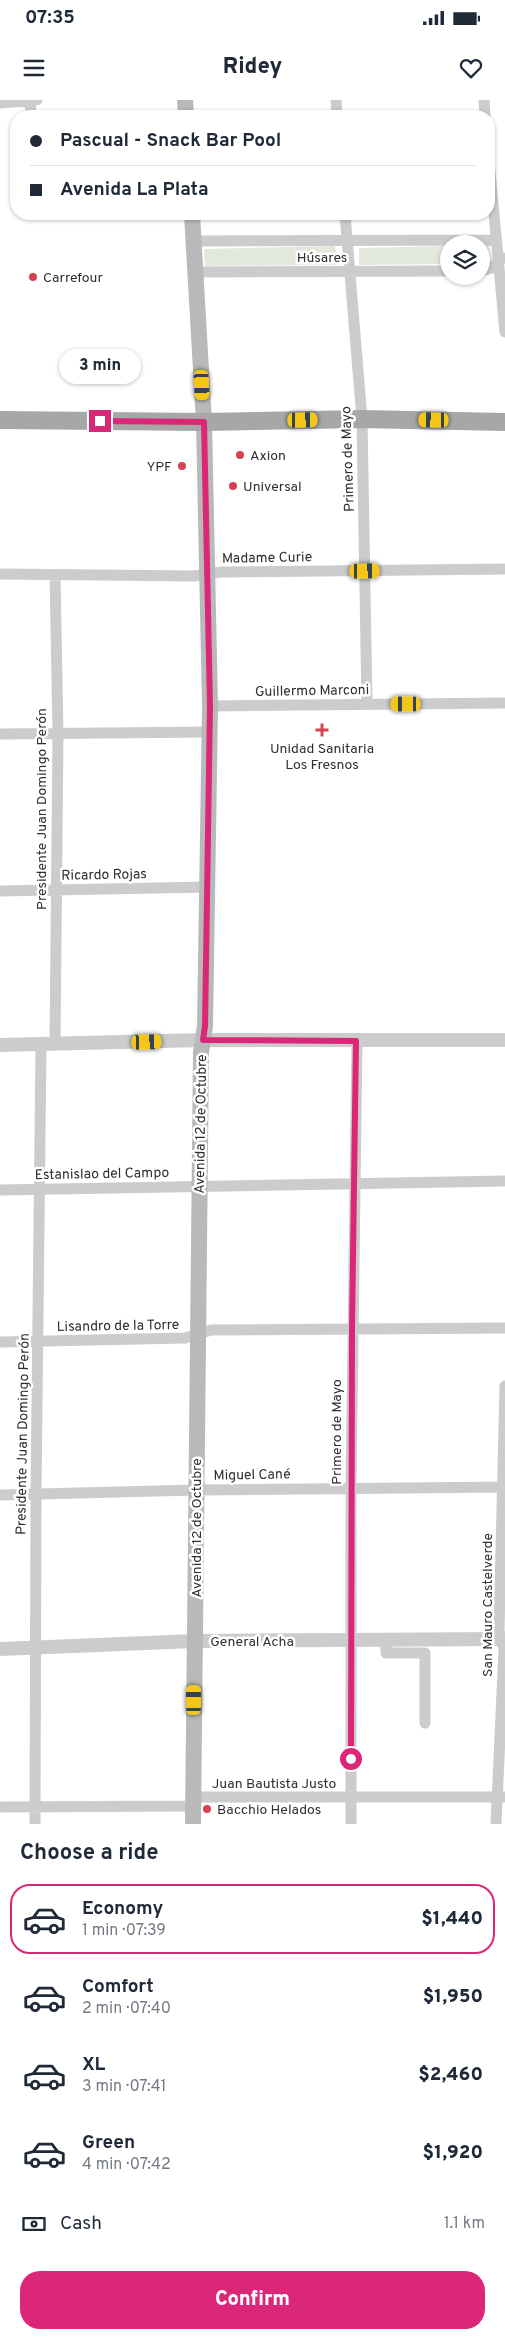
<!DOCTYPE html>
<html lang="en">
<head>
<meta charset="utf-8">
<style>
	:root { --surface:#fff; --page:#f2f2f3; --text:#1f2937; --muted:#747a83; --line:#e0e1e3; --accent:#db2777 }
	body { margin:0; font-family:Overpass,sans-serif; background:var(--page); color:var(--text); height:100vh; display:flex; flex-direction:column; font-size:19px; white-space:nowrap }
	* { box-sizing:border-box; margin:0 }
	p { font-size:16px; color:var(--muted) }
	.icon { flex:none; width:28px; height:28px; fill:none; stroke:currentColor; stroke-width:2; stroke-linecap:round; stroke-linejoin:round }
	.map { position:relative; height:1724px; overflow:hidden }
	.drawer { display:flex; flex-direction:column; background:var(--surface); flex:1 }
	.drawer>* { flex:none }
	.hud { position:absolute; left:10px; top:10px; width:485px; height:110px; border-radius:20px; box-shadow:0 1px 4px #0004; display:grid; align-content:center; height:110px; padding:0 20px; background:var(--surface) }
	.fabs { position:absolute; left:440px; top:135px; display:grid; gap:10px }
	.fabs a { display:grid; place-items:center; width:50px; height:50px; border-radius:50%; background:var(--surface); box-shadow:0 1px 4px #0004; font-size:25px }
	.end { position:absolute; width:22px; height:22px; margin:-11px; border:6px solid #db2777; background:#fff; box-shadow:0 0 0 2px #fff }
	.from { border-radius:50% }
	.bubble { position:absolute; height:35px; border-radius:18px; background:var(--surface); box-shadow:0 1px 4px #0004; font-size:16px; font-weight:800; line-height:35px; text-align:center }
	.car { position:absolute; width:15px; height:30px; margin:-15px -8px; border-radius:6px; box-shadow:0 0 4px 1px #0007; background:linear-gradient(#f5c518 24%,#345 0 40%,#f5c518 0 76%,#345 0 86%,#f5c518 0) }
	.hud b { display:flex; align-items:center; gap:18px; height:48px; font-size:19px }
	.hud b+b { border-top:1px solid var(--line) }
	.hud i { width:12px; height:12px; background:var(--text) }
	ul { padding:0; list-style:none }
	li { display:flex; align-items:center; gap:15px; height:70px; margin:0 10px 8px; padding:0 10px; border:2px solid transparent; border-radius:20px }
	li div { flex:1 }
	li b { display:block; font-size:19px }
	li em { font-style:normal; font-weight:800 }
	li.active { border-color:var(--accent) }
	li>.icon { width:45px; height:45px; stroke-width:1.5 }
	h2 { padding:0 20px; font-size:22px; line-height:60px }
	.pay { display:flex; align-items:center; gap:12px; height:55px; padding:0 20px; font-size:19px }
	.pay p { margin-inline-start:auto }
	.action { display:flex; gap:10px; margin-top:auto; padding:10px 20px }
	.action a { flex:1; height:58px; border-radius:20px; background:var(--accent); color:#fff; font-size:20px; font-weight:800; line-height:58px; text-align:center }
	.status { display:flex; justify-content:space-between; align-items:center; height:35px; padding:0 25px; background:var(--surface); direction:ltr }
	.status svg { height:14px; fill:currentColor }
	header { display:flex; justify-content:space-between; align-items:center; height:65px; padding:0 20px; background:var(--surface); font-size:22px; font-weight:800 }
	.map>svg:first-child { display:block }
	.green { fill:#e3e8dc }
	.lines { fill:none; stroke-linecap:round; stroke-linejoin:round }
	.minor { stroke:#ccc; stroke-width:11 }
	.tertiary { stroke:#ccc; stroke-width:14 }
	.secondary { stroke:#b9b9b9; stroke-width:16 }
	.primary { stroke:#a7a7a7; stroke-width:18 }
	.route { stroke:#db2777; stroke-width:6 }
	.poi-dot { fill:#d64251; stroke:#fff; stroke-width:2 }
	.labels { text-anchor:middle; stroke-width:5; stroke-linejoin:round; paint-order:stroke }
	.street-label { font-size:14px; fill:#2f2f2f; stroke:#fff }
	.poi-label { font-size:14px; fill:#2f2f2f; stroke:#fff; text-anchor:start }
</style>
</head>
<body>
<div class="status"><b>07:35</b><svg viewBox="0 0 49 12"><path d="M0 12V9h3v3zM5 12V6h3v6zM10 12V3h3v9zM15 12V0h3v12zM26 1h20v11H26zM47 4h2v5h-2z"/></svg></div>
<header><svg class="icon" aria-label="menu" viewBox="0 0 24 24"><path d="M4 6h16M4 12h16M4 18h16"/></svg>Ridey<svg class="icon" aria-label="heart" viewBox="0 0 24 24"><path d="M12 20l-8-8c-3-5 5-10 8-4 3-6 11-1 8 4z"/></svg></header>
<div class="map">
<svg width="505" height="1724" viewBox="0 0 505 1724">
	<rect width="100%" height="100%" fill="#fff"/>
	<path class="green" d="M489,145L493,164H481V146Z
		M335,146L339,165L205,166L204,149Z
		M449,146V164L359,165V148Z"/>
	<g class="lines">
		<path class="minor" d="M30,0L31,16
			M336,0L337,16
			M484,0L485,16
			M0,3L37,0
			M489,61L505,232
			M345,114L362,319L367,604
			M193,141L495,140
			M481,171L492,168L503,158
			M195,172L449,171
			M0,474L194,476L221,472L505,469
			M210,606L505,603
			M0,634L210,632
			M0,791L208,787
			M55,944L58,633L55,475
			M0,1090L505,1081
			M0,1242L185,1238L211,1230L505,1228
			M0,1395L196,1390L505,1387
			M386,1540V1553H425V1623
			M194,1697H505
			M0,1707L193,1706
			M35,1724L36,1394L41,945
			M351,1724V1388L357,941
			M496,1724L504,1549L499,1531L505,1286"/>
		<path class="tertiary" d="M0,945L203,940H505
			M0,1549L195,1541L505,1539"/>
		<path class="secondary" d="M185,0L186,16
			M192,114L204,322L210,606L205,926L201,953L193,1724"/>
		<path class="primary" d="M0,320L204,322L362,319L505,322"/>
	</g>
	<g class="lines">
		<path class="route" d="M100,321L204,322L210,606L205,926L203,940L356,941L352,1229L351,1659"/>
	</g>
	<g class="poi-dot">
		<circle cx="33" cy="177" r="5"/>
		<circle cx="240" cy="355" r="5"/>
		<circle cx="182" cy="366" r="5"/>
		<circle cx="233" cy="386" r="5"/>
		<path d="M319.5 622.5h5v5h5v5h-5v5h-5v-5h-5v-5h5z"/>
		<circle cx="207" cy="1709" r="5"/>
	</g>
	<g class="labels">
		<g class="street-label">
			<text x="322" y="162">Húsares</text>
			<text transform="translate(347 359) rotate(-92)" y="5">Primero de Mayo</text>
			<text transform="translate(267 457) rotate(-1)" y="5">Madame Curie</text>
			<text transform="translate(312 590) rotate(-1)" y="5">Guillermo Marconi</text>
			<text transform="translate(41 709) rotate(-90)" y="5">Presidente Juan Domingo Perón</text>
			<text transform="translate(104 774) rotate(-1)" y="5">Ricardo Rojas</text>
			<text transform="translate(200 1024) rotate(-89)" y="5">Avenida 12 de Octubre</text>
			<text transform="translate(102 1073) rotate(-1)" y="5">Estanislao del Campo</text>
			<text transform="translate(118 1225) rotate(-1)" y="5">Lisandro de la Torre</text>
			<text transform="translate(336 1332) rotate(-90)" y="5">Primero de Mayo</text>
			<text transform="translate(22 1334) rotate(-89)" y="5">Presidente Juan Domingo Perón</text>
			<text transform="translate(252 1374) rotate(-1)" y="5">Miguel Cané</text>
			<text transform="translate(196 1428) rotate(-90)" y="5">Avenida 12 de Octubre</text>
			<text transform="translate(487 1505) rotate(-90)" y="5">San Mauro Castelverde</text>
			<text x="252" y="1546">General Acha</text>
			<text x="274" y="1688">Juan Bautista Justo</text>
		</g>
		<g class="poi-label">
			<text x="43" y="182">Carrefour</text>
			<text x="250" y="360">Axion</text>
			<text x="172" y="371" text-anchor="end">YPF</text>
			<text x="243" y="391">Universal</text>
			<text x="322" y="653" text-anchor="middle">Unidad Sanitaria<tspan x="322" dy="16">Los Fresnos</tspan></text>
			<text x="217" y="1714">Bacchio Helados</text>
		</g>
	</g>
</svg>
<div class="fabs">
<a><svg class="icon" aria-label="layers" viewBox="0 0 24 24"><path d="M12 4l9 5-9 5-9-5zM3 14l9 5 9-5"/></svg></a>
</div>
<i class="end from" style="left:351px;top:1659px"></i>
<i class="end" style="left:100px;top:321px"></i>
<div class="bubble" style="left:59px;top:249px;width:82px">3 min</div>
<i class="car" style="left:202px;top:285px;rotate:177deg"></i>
<i class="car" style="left:303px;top:320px;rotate:89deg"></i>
<i class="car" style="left:434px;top:320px;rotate:271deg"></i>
<i class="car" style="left:365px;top:471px;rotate:89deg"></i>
<i class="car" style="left:406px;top:604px;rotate:270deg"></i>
<i class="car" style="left:147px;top:942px;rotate:88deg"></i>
<i class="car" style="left:194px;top:1600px;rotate:0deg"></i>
<div class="hud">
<b><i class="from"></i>Pascual - Snack Bar Pool</b>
<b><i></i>Avenida La Plata</b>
</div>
</div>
<section class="drawer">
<h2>Choose a ride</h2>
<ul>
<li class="active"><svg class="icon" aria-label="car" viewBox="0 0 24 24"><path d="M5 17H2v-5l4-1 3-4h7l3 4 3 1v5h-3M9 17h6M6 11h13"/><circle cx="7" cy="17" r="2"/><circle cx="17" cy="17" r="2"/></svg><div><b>Economy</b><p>1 min · 07:39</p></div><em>$1,440</em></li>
<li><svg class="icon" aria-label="car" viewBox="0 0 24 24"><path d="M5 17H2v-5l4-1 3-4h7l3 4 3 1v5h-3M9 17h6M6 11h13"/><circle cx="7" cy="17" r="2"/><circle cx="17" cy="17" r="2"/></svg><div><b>Comfort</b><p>2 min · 07:40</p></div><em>$1,950</em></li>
<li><svg class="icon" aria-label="car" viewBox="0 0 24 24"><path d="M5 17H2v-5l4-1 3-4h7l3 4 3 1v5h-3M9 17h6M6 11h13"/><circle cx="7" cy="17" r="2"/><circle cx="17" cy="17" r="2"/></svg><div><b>XL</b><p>3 min · 07:41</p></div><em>$2,460</em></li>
<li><svg class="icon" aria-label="car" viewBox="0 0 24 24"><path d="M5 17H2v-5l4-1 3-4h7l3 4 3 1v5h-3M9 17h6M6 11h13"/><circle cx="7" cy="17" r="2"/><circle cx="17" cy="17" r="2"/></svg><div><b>Green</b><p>4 min · 07:42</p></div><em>$1,920</em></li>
</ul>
<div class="pay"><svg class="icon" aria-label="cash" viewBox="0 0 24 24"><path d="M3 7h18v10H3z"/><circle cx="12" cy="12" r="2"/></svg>Cash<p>1.1 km</p></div>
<div class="action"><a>Confirm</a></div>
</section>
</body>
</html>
